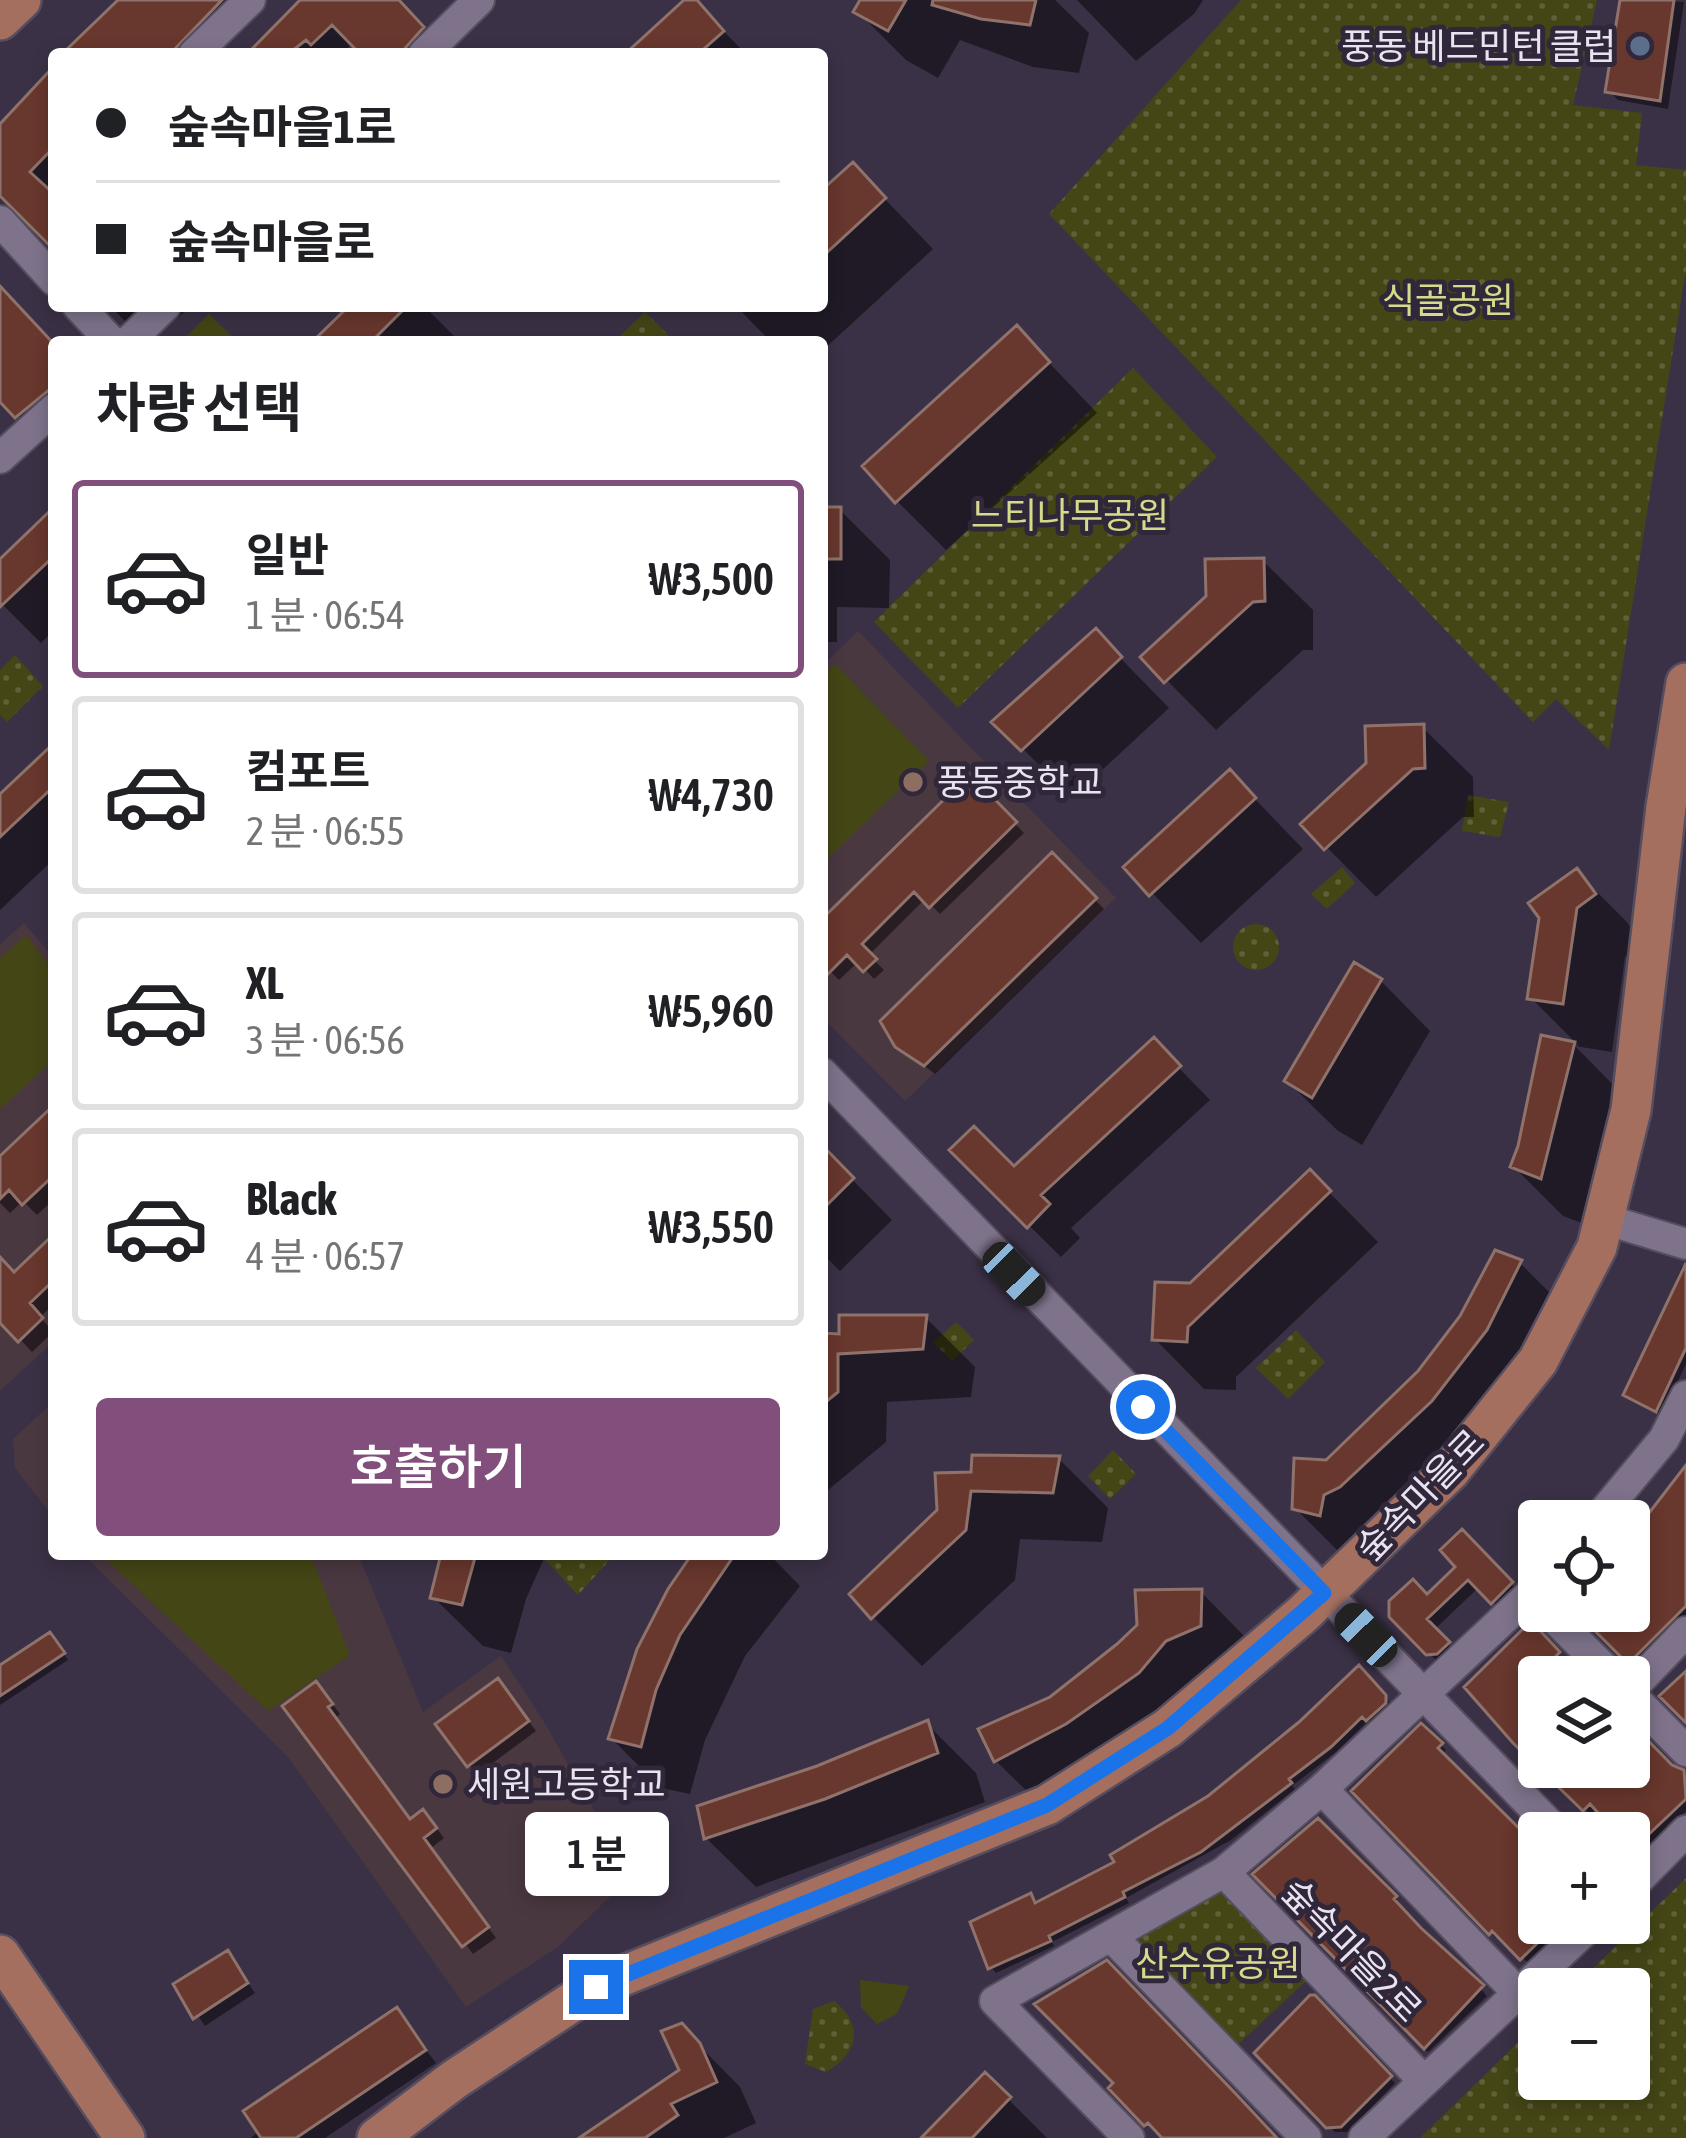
<!DOCTYPE html>
<html lang="ko">
<head>
<meta charset="utf-8">
<style>
	:root { --surface:#fff; --page:#f2f2f2; --text:#202124; --muted:#757577; --line:#e0e0e0; --accent:#824f7d }
	body { margin:0; font-family:"Asap Condensed","Noto Sans KR",sans-serif; background:var(--page); color:var(--text); height:100vh; display:flex; flex-direction:column; font-size:45px; white-space:nowrap }
	* { box-sizing:border-box; margin:0 }
	p { font-size:39px; color:var(--muted) }
	.icon { flex:none; width:66px; height:66px; fill:none; stroke:currentColor; stroke-width:2; stroke-linecap:round; stroke-linejoin:round }
	.map { position:relative; flex:1; overflow:hidden }
	.details { position:absolute; left:48px; top:336px; width:780px; height:1224px; display:flex; flex-direction:column; background:var(--surface); border-radius:12px; box-shadow:0 6px 18px #0003 }
	.details>* { flex:none }
	.hud { position:absolute; left:48px; top:48px; width:780px; height:264px; border-radius:12px; box-shadow:0 6px 18px #0003; display:grid; align-content:center; height:264px; padding:0 48px; background:var(--surface) }
	.controls { position:absolute; left:1518px; top:1500px; display:grid; gap:24px }
	.controls a { display:grid; place-items:center; width:132px; height:132px; border-radius:12px; background:var(--surface); box-shadow:0 6px 18px #0003; font-size:60px }
	.end { position:absolute; width:54px; height:54px; margin:-27px; border:15px solid #1a73e8; background:#fff; box-shadow:0 0 0 6px #fff }
	.from { border-radius:50% }
	.bubble { position:absolute; height:84px; border-radius:12px; background:var(--surface); box-shadow:0 6px 18px #0003; font-size:39px; font-weight:600; line-height:84px; text-align:center }
	.car { position:absolute; width:36px; height:72px; margin:-36px -18px; border-radius:15px; box-shadow:0 0 9px 3px #0007; background:linear-gradient(#222 24%,#8ab4d8 0 40%,#222 0 76%,#8ab4d8 0 86%,#222 0) }
	.hud b { display:flex; align-items:center; gap:42px; height:114px; font-size:45px }
	.hud b+b { border-top:3px solid var(--line) }
	.hud i { width:30px; height:30px; background:var(--text) }
	ul { padding:0; list-style:none }
	li { display:flex; align-items:center; gap:36px; height:198px; margin:0 24px 18px; padding:0 24px; border:6px solid var(--line); border-radius:12px }
	li div { flex:1 }
	li b { display:block; font-size:45px }
	li em { font-style:normal; font-weight:600 }
	li.on { border-color:var(--accent) }
	li>.icon { width:108px; height:108px; stroke-width:1.5 }
	h2 { padding:0 48px; font-size:54px; line-height:144px }
	.cta { display:flex; gap:24px; margin-top:auto; padding:24px 48px }
	.cta a { flex:1; height:138px; border-radius:12px; background:var(--accent); color:#fff; font-size:48px; font-weight:600; line-height:138px; text-align:center }
	.map>svg:first-child { display:block }
	.education { fill:#4a3841 }
	.green { fill:url(#green-dots) }
	.pitch { fill:#454616 }
	.shadow { fill:#0007 }
	.building { fill:#68372d; stroke:#8f726b; stroke-width:3 }
	.lines { fill:none; stroke-linecap:round; stroke-linejoin:round }
	.minor-casing { stroke:#564d5f; stroke-width:34 }
	.major-casing { stroke:#564d5f; stroke-width:44 }
	.minor { stroke:#7e738b; stroke-width:30 }
	.major { stroke:#a56f5f; stroke-width:39 }
	.route { stroke:#1a73e8; stroke-width:15 }
	.service-dot { fill:#5c6f8a; stroke:#31273b; stroke-width:4.5 }
	.education-dot { fill:#8d6e63; stroke:#31273b; stroke-width:4.5 }
	.labels { text-anchor:middle; stroke-width:10; stroke-linejoin:round; paint-order:stroke }
	.poi-label { font-size:36px; fill:#e9e3f0; stroke:#31273b; text-anchor:start }
	.park-label { font-size:36px; fill:#d7da8a; stroke:#31273b }
	.street-label { font-size:36px; fill:#e9e3f0; stroke:#31273b }
</style>
</head>
<body>
<div class="map">
<svg width="1686" height="2138" viewBox="0 0 1686 2138">
	<defs>
		<pattern id="green-dots" width="8" height="8" patternUnits="userSpaceOnUse" patternTransform="scale(3)"><rect width="8" height="8" fill="#454616"/><path d="M2 2h.1M6 6h.1" fill="none" stroke="#606138" stroke-width="1.8" stroke-linecap="round"/></pattern>
	</defs>
	<rect width="100%" height="100%" fill="#3b3146"/>
	<path class="education" d="M858,631L1116,898L905,1101L822,1017V666Z
		M24,923L54,958V1341L0,1391V944Z
		M54,1401V1518L15,1468L13,1439Z
		M83,1554H358L423,1712L501,1656L543,1720L595,1812L622,1885L558,1947L466,2007L288,1757Z"/>
	<path class="green" d="M1241,0H1597L1573,105L1642,113L1636,165L1686,170V269L1609,750L1556,699L1533,722L1049,214Z
		M645,312L675,342H614Z
		M1133,368L1217,457L958,708L874,622Z
		M15,655L43,686L7,722L0,715V670Z
		M1468,795L1509,802L1500,837L1462,831Z
		M1342,867L1355,883L1327,909L1311,894Z
		M1233 947a23 23 0 1 1 46 0a23 23 0 1 1-46 0Z
		M956,1322L974,1340L952,1361L933,1343Z
		M1296,1330L1325,1362L1288,1399L1256,1368Z
		M1113,1450L1136,1474L1110,1499L1088,1476Z
		M540,1554H615L578,1595Z
		M1686,1878V2138H1420L1539,2022V2079H1629V1989H1572Z
		M1210,1890L1221,1892L1306,1981L1232,2050L1130,1945L1133,1935Z
		M834,2001C865,2025 858,2054 826,2072L805,2064L813,2009Z"/>
	<path class="pitch" d="M209,314L238,342H186L184,339Z
		M835,664L929,761L822,864V676Z
		M26,935L54,972V1059L0,1109V958Z
		M100,1554H310L350,1655L268,1711Z
		M860,1980L909,1986L897,2014L877,2024L861,2007Z"/>
	<path class="shadow" d="M121,0H263L218,54H68Z
		M304,0H396L441,48L435,54H361L353,43L341,54H249Z
		M689,0H693L746,54H629Z
		M863,0H1055L1089,33L1079,73L1033,67L960,40L938,78L906,60L857,11Z
		M1077,0H1203L1194,14L1136,61Z
		M1624,0L1684,2L1668,109L1618,100L1609,91Z
		M54,70V248L0,193V128Z
		M853,166L933,249L822,351V342H771L736,306H822V194Z
		M0,290L54,347V423L38,436L0,397Z
		M110,306H191L151,341H145Z
		M353,306H424L460,342H316Z
		M520,306H564V308H523Z
		M1017,329L1097,413L946,550L897,501Z
		M54,510V630L41,643L0,602V562Z
		M822,510H840L890,560L889,608L837,607V642H822Z
		M1263,561L1313,610V650H1303L1216,730L1144,657Z
		M1095,632L1169,708L1072,798L996,722Z
		M1423,728L1473,777L1474,817H1463L1376,897L1304,824Z
		M54,747V859L0,910V798Z
		M1230,773L1303,849L1201,943L1127,867Z
		M970,778L1024,833L940,914L925,899L869,955L884,970L874,979L858,962L839,980L822,963V923Z
		M1052,856L1104,909L935,1074L897,1045Z
		M1577,872L1626,921L1643,944L1625,957L1612,1052L1575,1046L1622,1094L1590,1226L1563,1216L1513,1166L1543,1038L1579,1046L1531,998Z
		M1355,967L1381,981L1430,1031L1362,1145L1337,1130L1287,1081Z
		M1154,1042L1210,1100L1071,1228L1080,1238L1061,1257L953,1150L1014,1170Z
		M54,1109V1199L37,1215L23,1201L10,1213L0,1203V1160Z
		M827,1154L892,1220L840,1271L822,1253V1159Z
		M1310,1173L1378,1242L1236,1377V1390L1204,1389L1155,1339L1191,1286Z
		M54,1238V1304L40,1317L53,1332L32,1352L0,1318V1261L14,1276Z
		M1520,1263L1569,1312L1345,1558L1295,1508L1327,1464L1420,1373Z
		M1682,1266L1686,1268V1364L1662,1415L1627,1395L1675,1293L1672,1289Z
		M926,1318L975,1367L971,1397L887,1402L886,1442L822,1495V1336L842,1337Z
		M1059,1459L1108,1508L1102,1542L1020,1539L1015,1580L922,1666L873,1617L974,1474Z
		M1686,1467V1617L1636,1667L1579,1611H1629V1542Z
		M1462,1533L1520,1593L1502,1611L1479,1587L1434,1630L1457,1653L1439,1663L1392,1616L1427,1598L1460,1567Z
		M447,1554H546L526,1599L511,1653L483,1646L433,1597Z
		M697,1554H769L800,1586L745,1656L705,1740L690,1794L661,1788L611,1738Z
		M1201,1592L1250,1642L1046,1810L996,1761L1052,1699Z
		M1531,1625L1567,1663L1553,1677H1539V1692Z
		M55,1641L68,1660L0,1705V1669Z
		M1359,1669L1390,1703V1709L1373,1725L1369,1720L1336,1752L1292,1786L1295,1789L1231,1840L1126,1898L1129,1903L1052,1942L1054,1946L996,1973L991,1967L1030,1897L1037,1905L1118,1863L1210,1798L1301,1724Z
		M506,1691L536,1731L478,1774L469,1765Z
		M325,1694L340,1714L335,1718L411,1822H432L444,1838L431,1848L496,1938L473,1954L286,1707Z
		M927,1724L976,1773L985,1802L756,1887L706,1838Z
		M1629,1725L1670,1767L1686,1776V1811L1641,1854L1629,1842V1833H1620L1597,1809L1591,1815L1542,1767H1629Z
		M1422,1727L1446,1750L1441,1755L1539,1853V1923H1566L1528,1963L1499,1934L1496,1938L1355,1791Z
		M1358,1859L1400,1903L1397,1906L1458,1963L1487,1996L1428,2052L1257,1874Z
		M228,1954L255,1993L205,2026L177,1985Z
		M1320,2005L1395,2083L1348,2132H1335L1258,2053Z
		M396,2011L436,2063L325,2138H251Z
		M681,2027L740,2087L756,2123L724,2138H589L683,2071Z
		M985,2076L1047,2138H925Z"/>
	<path class="building" d="M118,0H222L170,54H62Z
		M300,0H399L424,27L400,54H360L332,25L311,45L306,40L288,54H247Z
		M684,0H697L724,31L698,54H625Z
		M860,0H906L888,31L853,12Z
		M933,0H1036L1030,25L981,19L932,5Z
		M1620,0H1674L1660,101L1605,92Z
		M54,66V147L30,172L54,194V250L0,196V124Z
		M853,162L886,198L822,257V190Z
		M0,286L54,344V386L15,418L0,402Z
		M349,306H407L371,342H312Z
		M1017,325L1050,362L895,503L862,466Z
		M54,507V556L0,607V559Z
		M822,507H841V559H822Z
		M1264,558L1265,601L1253,602L1164,683L1140,657L1206,596L1205,559Z
		M1096,628L1122,657L1021,751L991,722Z
		M1424,724L1425,768L1413,769L1324,850L1300,824L1366,763L1365,726Z
		M54,743V786L0,837V794Z
		M1230,769L1256,798L1149,896L1123,867Z
		M970,774L1017,822L929,908L914,892L862,944L877,959L863,972L847,955L822,980V919Z
		M1052,852L1097,898L924,1066L895,1047L880,1021Z
		M1577,868L1596,894L1577,908L1563,1004L1527,999L1539,918L1528,903Z
		M1354,962L1382,979L1312,1098L1284,1081Z
		M1541,1035L1575,1042L1541,1179L1510,1167L1518,1146Z
		M1154,1037L1181,1066L1041,1195L1050,1204L1027,1228L949,1150L974,1126L1014,1166Z
		M54,1105V1175L22,1205L9,1190L0,1199V1156Z
		M822,1145L854,1178L822,1210Z
		M1310,1169L1331,1191L1188,1327L1187,1342L1152,1340L1155,1282L1190,1283Z
		M54,1234V1280L30,1303L43,1318L18,1342L0,1323V1257L14,1272Z
		M1495,1250L1522,1260L1487,1330L1432,1401L1340,1487L1324,1495L1320,1516L1292,1509L1294,1458L1326,1460L1418,1371L1460,1316Z
		M1686,1263V1348L1656,1412L1623,1395Z
		M839,1315H927L923,1349L838,1354V1392L822,1405V1333L839,1334Z
		M972,1455L1060,1456L1053,1493L971,1491L966,1530L871,1619L849,1594L937,1510L935,1473L971,1472Z
		M1686,1465V1606L1628,1664L1575,1611H1629V1539Z
		M1462,1529L1513,1582L1491,1604L1468,1580L1427,1619L1450,1642L1437,1654L1426,1655L1389,1617V1601L1413,1579L1427,1594L1455,1567L1440,1550Z
		M441,1554H476L462,1605L430,1598Z
		M692,1554H735L680,1635L656,1690L641,1747L608,1739L637,1649L668,1589Z
		M1202,1589L1201,1626L1166,1641L1139,1673L1066,1724L994,1762L978,1729L1050,1697L1117,1644L1137,1625L1135,1590Z
		M1531,1621L1560,1652L1539,1674V1767H1629L1631,1723L1672,1765L1684,1770L1686,1799L1629,1853V1833H1616L1590,1804L1583,1811L1513,1743L1464,1687Z
		M50,1632L65,1653L0,1696V1665Z
		M1359,1665L1386,1695V1703L1366,1721L1362,1717L1331,1747L1289,1779L1292,1783L1201,1852L1123,1892L1125,1897L1049,1936L1051,1941L988,1969L970,1922L1031,1893L1035,1903L1114,1862L1110,1855L1208,1796L1299,1722Z
		M1686,1671V1723L1659,1696Z
		M498,1678L529,1721L467,1767L435,1724Z
		M316,1681L333,1704L328,1707L410,1819L423,1809L437,1828L424,1838L489,1927L462,1947L282,1706Z
		M928,1720L938,1753L825,1799L704,1839L697,1806L817,1766Z
		M1421,1723L1443,1743L1438,1748L1539,1848V1923H1558L1520,1960L1492,1931L1489,1935L1351,1791Z
		M1318,1818L1397,1896L1394,1899L1421,1928L1484,1985L1424,2049L1252,1874Z
		M228,1950L248,1983L193,2019L173,1984Z
		M1107,1960L1235,2093L1277,2138H1162L1148,2123L1144,2126L1108,2088L1113,2083L1034,2004Z
		M1310,1995H1315L1392,2076L1341,2127L1326,2128L1254,2053Z
		M397,2007L426,2050L296,2138H261L243,2111Z
		M682,2023L700,2043L717,2082L671,2104L678,2115L645,2138H579L679,2070L661,2031Z
		M985,2072L1011,2097L972,2138H921Z"/>
	<g class="lines">
		<g class="minor-casing">
			<path id="minor" d="M194,54L250,0
				M424,54L479,0
				M0,221L54,280
				M78,306L112,342
				M128,342L165,306
				M0,458L54,409
				M822,1073L1558,1833
				M1604,1219L1686,1244
				M1596,1521L1664,1439L1686,1396
				M1547,1611L1613,1677
				M1629,1691L1686,1632
				M1629,1693L1686,1751
				M1322,1789L1518,1993
				M1224,1872L1424,2081
				M1629,1889L1686,1831
				M1112,1937L1306,2138
				M1129,2138L995,2001L1224,1872L1322,1789L1539,1586
				M1364,2138L1593,1923"/>
		</g>
		<g class="major-casing">
			<path id="major" d="M0,20L21,0
				M0,1955L125,2138
				M377,2138L455,2079L595,1987L1047,1805L1168,1728L1303,1614L1450,1471L1538,1361L1597,1247L1631,1110L1666,807L1686,683"/>
		</g>
		<use href="#minor" class="minor"/>
		<use href="#major" class="major"/>
	</g>
	<g class="lines">
		<path class="route" d="M596,1987L1047,1805L1168,1728L1324,1593L1143,1407"/>
	</g>
	<circle class="service-dot" cx="1640" cy="46" r="12"/>
	<g class="education-dot">
		<circle cx="913" cy="782" r="12"/>
		<circle cx="443" cy="1784" r="12"/>
	</g>
	<g class="labels">
		<g class="poi-label">
			<text x="1616" y="59" text-anchor="end">풍동 베드민턴 클럽</text>
			<text x="937" y="795">풍동중학교</text>
			<text x="467" y="1797">세원고등학교</text>
		</g>
		<g class="park-label">
			<text x="1448" y="313">식골공원</text>
			<text x="1070" y="528">느티나무공원</text>
			<text x="1218" y="1976">산수유공원</text>
		</g>
		<g class="street-label">
			<text transform="translate(1420 1495) rotate(-46)" y="13">숲속마을로</text>
			<text transform="translate(1352 1950) rotate(46)" y="13">숲속마을2로</text>
		</g>
	</g>
</svg>
<div class="controls">
<a><svg class="icon" aria-label="locate" viewBox="0 0 24 24"><circle cx="12" cy="12" r="6"/><path d="M12 2v4M12 18v4M2 12h4M18 12h4"/></svg></a>
<a><svg class="icon" aria-label="layers" viewBox="0 0 24 24"><path d="M12 4l9 5-9 5-9-5zM3 14l9 5 9-5"/></svg></a>
<a>+</a>
<a>−</a>
</div>
<i class="end from" style="left:1143px;top:1407px"></i>
<i class="end" style="left:596px;top:1987px"></i>
<div class="bubble" style="left:525px;top:1812px;width:144px">1 분</div>
<i class="car" style="left:1014px;top:1274px;rotate:136deg"></i>
<i class="car" style="left:1366px;top:1635px;rotate:316deg"></i>
<div class="hud">
<b><i class="from"></i>숲속마을1로</b>
<b><i></i>숲속마을로</b>
</div>
<section class="details">
<h2>차량 선택</h2>
<ul>
<li class="on"><svg class="icon" aria-label="car" viewBox="0 0 24 24"><path d="M5 17H2v-5l4-1 3-4h7l3 4 3 1v5h-3M9 17h6M6 11h13"/><circle cx="7" cy="17" r="2"/><circle cx="17" cy="17" r="2"/></svg><div><b>일반</b><p>1 분 · 06:54</p></div><em>₩3,500</em></li>
<li><svg class="icon" aria-label="car" viewBox="0 0 24 24"><path d="M5 17H2v-5l4-1 3-4h7l3 4 3 1v5h-3M9 17h6M6 11h13"/><circle cx="7" cy="17" r="2"/><circle cx="17" cy="17" r="2"/></svg><div><b>컴포트</b><p>2 분 · 06:55</p></div><em>₩4,730</em></li>
<li><svg class="icon" aria-label="car" viewBox="0 0 24 24"><path d="M5 17H2v-5l4-1 3-4h7l3 4 3 1v5h-3M9 17h6M6 11h13"/><circle cx="7" cy="17" r="2"/><circle cx="17" cy="17" r="2"/></svg><div><b>XL</b><p>3 분 · 06:56</p></div><em>₩5,960</em></li>
<li><svg class="icon" aria-label="car" viewBox="0 0 24 24"><path d="M5 17H2v-5l4-1 3-4h7l3 4 3 1v5h-3M9 17h6M6 11h13"/><circle cx="7" cy="17" r="2"/><circle cx="17" cy="17" r="2"/></svg><div><b>Black</b><p>4 분 · 06:57</p></div><em>₩3,550</em></li>
</ul>
<div class="cta"><a>호출하기</a></div>
</section>
</div>
</body>
</html>
